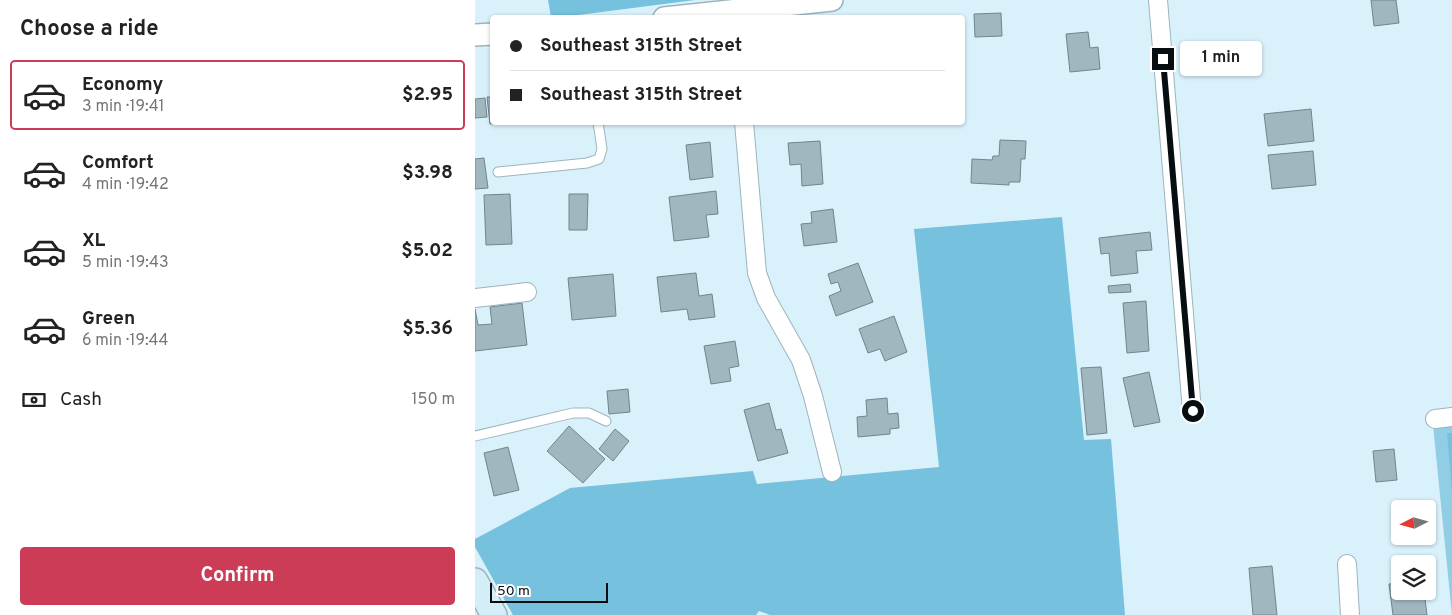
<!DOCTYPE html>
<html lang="en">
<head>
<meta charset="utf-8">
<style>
	:root { --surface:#fff; --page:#f2f2f2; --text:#222; --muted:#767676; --line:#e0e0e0; --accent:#cc3c57 }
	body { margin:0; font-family:Overpass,sans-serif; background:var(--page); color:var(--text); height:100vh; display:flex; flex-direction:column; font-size:19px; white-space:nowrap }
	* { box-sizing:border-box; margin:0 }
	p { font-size:16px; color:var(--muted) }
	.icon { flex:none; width:28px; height:28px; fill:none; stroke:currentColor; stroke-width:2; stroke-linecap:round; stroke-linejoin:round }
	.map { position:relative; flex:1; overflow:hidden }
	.side { display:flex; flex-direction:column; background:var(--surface); width:475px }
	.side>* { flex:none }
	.top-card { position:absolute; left:15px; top:15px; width:475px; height:110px; border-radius:5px; box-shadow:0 1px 4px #0004; display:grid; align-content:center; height:110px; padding:0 20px; background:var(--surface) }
	.needle { width:32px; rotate:264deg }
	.buttons { position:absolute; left:916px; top:500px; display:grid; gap:10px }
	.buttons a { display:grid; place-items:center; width:45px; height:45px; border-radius:5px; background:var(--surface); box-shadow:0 1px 4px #0004; font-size:25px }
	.scale { position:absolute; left:15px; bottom:12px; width:118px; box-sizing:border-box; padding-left:5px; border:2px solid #070e11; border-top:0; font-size:14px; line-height:18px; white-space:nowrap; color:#070e11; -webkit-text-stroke:4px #fff; paint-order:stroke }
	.end { position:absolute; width:22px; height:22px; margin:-11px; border:6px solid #070e11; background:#fff; box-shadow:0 0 0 2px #fff }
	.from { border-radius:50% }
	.bubble { position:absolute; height:35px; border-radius:5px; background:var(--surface); box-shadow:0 1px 4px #0004; font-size:16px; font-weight:700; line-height:35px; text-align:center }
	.top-card b { display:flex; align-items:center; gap:18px; height:48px; font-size:19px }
	.top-card b+b { border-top:1px solid var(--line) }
	.top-card i { width:12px; height:12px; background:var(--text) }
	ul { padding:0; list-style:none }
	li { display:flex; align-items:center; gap:15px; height:70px; margin:0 10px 8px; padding:0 10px; border:2px solid transparent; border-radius:5px }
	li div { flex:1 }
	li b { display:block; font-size:19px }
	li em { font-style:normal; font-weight:700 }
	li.selected { border-color:var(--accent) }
	li>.icon { width:45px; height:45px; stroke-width:1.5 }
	h2 { padding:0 20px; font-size:22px; line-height:60px }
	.pay { display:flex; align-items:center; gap:12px; height:55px; padding:0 20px; font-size:19px }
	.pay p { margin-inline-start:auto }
	.cta { display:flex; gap:10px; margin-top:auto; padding:10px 20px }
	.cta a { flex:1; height:58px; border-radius:5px; background:var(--accent); color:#fff; font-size:20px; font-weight:700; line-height:58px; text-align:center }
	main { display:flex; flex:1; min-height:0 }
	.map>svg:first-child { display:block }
	.green { fill:#91cde4 }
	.forest { fill:#76c1dd }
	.building { fill:#a1b7c0; stroke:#70858d }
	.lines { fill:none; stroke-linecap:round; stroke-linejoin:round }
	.service-casing { stroke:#9eb4bd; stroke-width:11 }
	.minor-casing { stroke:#9eb4bd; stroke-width:20 }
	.tertiary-casing { stroke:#9eb4bd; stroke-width:24 }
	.secondary-casing { stroke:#9eb4bd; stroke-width:28 }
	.service { stroke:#fff; stroke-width:9 }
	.minor { stroke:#fff; stroke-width:18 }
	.tertiary { stroke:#fff; stroke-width:21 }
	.secondary { stroke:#d4eef8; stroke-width:25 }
	.route { stroke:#070e11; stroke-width:6 }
</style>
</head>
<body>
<main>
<section class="side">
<h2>Choose a ride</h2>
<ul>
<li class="selected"><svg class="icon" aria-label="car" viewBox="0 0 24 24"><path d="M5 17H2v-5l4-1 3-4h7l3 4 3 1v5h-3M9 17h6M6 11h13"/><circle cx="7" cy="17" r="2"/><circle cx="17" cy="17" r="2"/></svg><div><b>Economy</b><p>3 min · 19:41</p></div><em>$2.95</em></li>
<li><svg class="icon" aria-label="car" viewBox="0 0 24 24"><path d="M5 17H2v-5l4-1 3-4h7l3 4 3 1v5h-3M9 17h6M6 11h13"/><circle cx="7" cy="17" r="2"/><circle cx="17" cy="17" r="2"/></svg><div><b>Comfort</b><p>4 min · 19:42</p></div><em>$3.98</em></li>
<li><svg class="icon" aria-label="car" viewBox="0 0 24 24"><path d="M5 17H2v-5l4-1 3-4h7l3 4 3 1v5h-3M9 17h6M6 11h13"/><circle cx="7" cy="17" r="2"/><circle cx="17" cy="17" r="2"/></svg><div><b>XL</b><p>5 min · 19:43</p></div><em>$5.02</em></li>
<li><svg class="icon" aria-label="car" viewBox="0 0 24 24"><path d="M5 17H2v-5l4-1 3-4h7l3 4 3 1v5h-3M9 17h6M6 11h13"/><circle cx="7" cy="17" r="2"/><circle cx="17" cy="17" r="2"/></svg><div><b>Green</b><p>6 min · 19:44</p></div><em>$5.36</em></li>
</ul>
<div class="pay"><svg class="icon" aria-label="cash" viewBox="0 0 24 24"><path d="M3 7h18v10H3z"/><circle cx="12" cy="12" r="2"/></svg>Cash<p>150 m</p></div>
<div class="cta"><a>Confirm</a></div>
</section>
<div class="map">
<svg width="977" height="615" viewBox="0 0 977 615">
	<rect width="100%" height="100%" fill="#d9f1fa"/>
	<path class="green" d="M977,424V615L958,425Z"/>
	<path class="forest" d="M73,0H220L80,18L76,17Z
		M587,217L609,440L636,439L650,615H295L284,611L281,615H38L0,547V539L95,488L278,471L282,484L464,467L439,229Z
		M972,433H977V493Z"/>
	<path class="building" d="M896,0H921L924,23L899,26Z
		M526,13L527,36L500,37L499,14Z
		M613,32L615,48L623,47L625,69L595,72L591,34Z
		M12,97H18V122H34L15,124Z
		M10,98L12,117L0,118V99Z
		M836,109L839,141L793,146L789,114Z
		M525,140L551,141L550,159H546L545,182H534V185L496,183L497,159L517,160L518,156H524Z
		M345,141L348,184L327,186L326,164L315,165L313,143Z
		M235,142L238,177L215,180L211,145Z
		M838,151L841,185L797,189L793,155Z
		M9,158L13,188L0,189V159Z
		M241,191L243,214L231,215L234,237L199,241L194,197Z
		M35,194L37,244L11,245L9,195Z
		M94,194H113L112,230H94Z
		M358,209L362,242L329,246L326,224L337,223L336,212Z
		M675,232L677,250L661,251L663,273L636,276L634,253L626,254L624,238Z
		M383,263L398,302L361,316L354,296L366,291L363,282L356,284L353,274Z
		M221,273L224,296L237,294L240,317L214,320L212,309L186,312L182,277Z
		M138,274L141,316L97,320L93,278Z
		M655,284L656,292L634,293L633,286Z
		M671,301L674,351L652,353L648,303Z
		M47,303L52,345L0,351V309L3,325L17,324L15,307Z
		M419,316L432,352L410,361L405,349L393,353L384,329Z
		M260,341L264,366L254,368L256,381L236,384L229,346Z
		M626,367L632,433L612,435L606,368Z
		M674,372L685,422L659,427L648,378Z
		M153,389L155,412L134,414L132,391Z
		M412,398L413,414L423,413L424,428L415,429V434L383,437L382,417L392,416L391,400Z
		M294,403L301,430L306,429L313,453L283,461L269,410Z
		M94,426L130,459L108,483L72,451Z
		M140,429L154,441L138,461L124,449Z
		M33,447L44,490L19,496L9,453Z
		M919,449L922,480L901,482L898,451Z
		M797,566L802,615H778L774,568Z
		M925,583V591H949L952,615H918L914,584Z"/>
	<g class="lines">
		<g class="service-casing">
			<path id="service" d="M23,172L112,163L124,159L127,149L123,122
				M0,436L98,413H114L131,421"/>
		</g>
		<g class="minor-casing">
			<path id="minor" d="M683,0L717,411
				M269,122L282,273L291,298L326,360L338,396L357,472
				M0,298L52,292
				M960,419L977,417
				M872,564L875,615"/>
		</g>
		<g class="tertiary-casing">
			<path id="tertiary" d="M189,18L357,0
				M0,35L18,34"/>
		</g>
		<g class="secondary-casing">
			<path id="secondary" d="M0,581L19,615"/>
		</g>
		<use href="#service" class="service"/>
		<use href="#minor" class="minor"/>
		<use href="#tertiary" class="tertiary"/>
		<use href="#secondary" class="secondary"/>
	</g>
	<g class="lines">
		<path class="route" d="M688,59L718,411"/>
	</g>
</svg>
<div class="buttons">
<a><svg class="needle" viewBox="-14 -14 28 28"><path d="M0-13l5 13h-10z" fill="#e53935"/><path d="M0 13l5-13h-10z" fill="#767676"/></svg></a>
<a><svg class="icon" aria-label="layers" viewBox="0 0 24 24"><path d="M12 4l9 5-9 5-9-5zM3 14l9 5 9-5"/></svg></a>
</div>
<div class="scale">50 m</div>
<i class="end from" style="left:718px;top:411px"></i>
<i class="end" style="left:688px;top:59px"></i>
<div class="bubble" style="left:705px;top:41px;width:82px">1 min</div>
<div class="top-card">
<b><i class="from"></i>Southeast 315th Street</b>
<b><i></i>Southeast 315th Street</b>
</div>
</div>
</main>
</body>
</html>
